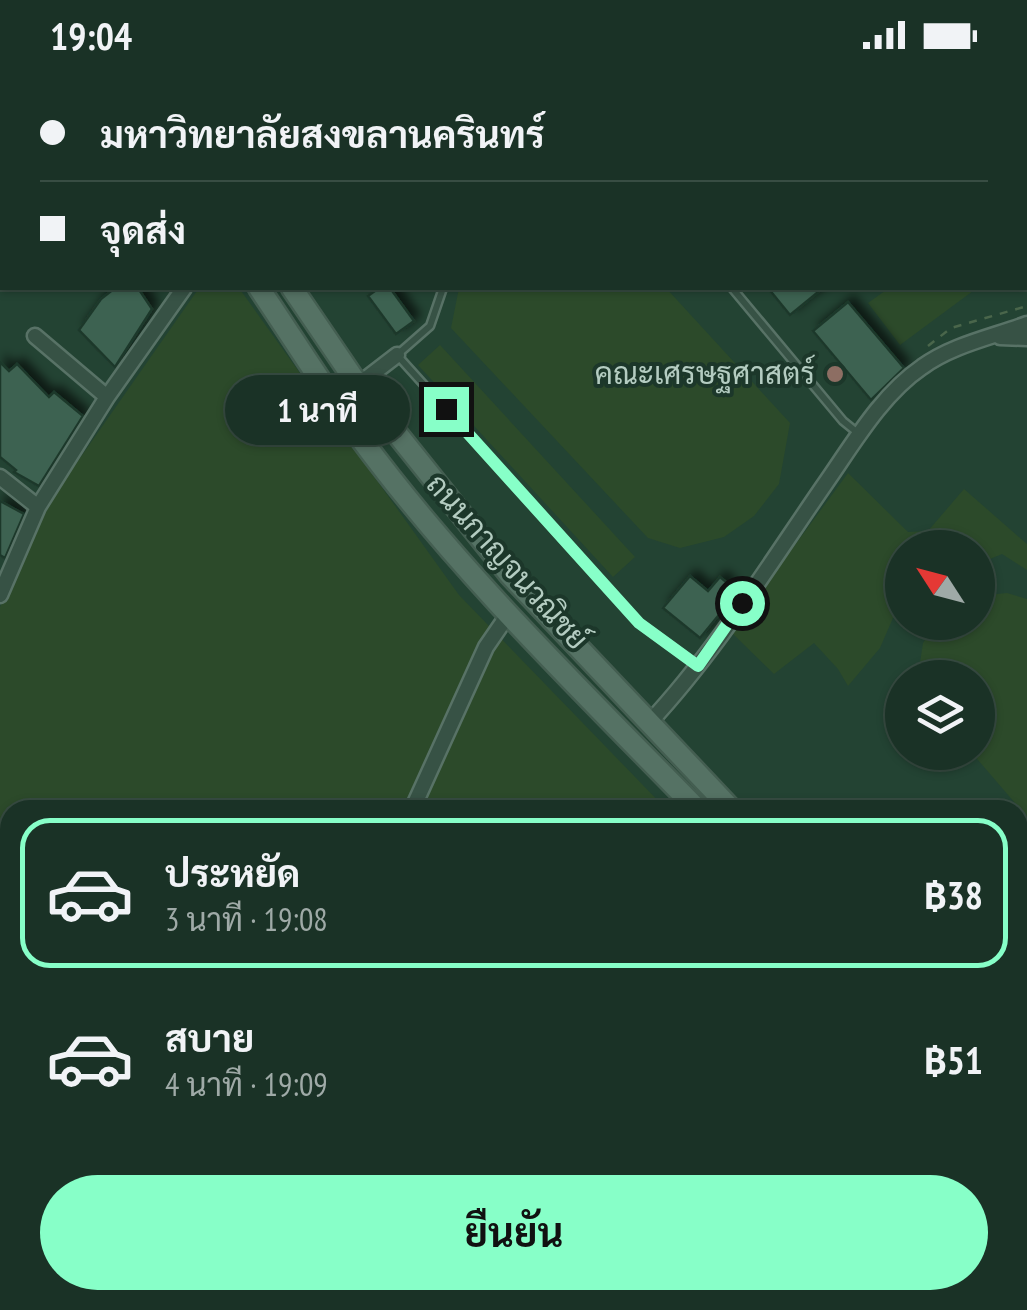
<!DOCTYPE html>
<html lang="th">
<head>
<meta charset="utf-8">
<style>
	:root { --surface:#1a3226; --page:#233a2e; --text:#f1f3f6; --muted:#9faaa7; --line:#384d43; --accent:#87ffc8 }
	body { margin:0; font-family:"PT Sans Narrow",Sarabun,sans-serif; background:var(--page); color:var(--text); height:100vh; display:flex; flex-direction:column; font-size:38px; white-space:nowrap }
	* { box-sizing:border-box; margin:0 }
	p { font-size:32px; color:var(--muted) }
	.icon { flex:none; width:55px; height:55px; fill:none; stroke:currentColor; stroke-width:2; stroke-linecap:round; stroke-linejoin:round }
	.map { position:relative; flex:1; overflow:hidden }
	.side { position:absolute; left:0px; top:730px; width:1028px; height:510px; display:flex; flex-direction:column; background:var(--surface); border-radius:30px 30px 0 0; box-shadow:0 2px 8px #0004,0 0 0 2px var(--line) }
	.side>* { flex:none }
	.hud { position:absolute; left:0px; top:0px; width:1028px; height:220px; box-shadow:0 2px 8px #0004,0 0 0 2px var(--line); display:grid; align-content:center; height:220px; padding:0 40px; background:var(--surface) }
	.needle { width:65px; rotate:306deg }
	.tools { position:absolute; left:885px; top:460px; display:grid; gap:20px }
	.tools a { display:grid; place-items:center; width:110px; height:110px; border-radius:50%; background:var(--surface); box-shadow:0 2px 8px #0004,0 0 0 2px var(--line); font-size:50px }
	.end { position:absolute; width:45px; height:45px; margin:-22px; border:12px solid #87ffc8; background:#111; box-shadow:0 0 0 5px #111 }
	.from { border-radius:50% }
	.bubble { position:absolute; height:70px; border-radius:35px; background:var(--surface); box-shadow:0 2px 8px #0004,0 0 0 2px var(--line); font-size:32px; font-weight:700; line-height:70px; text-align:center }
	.hud b { display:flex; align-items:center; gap:35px; height:95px; font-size:38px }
	.hud b+b { border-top:2px solid var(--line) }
	.hud i { width:25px; height:25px; background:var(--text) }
	ul { padding:18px 0 0; list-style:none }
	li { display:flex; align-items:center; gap:30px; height:150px; margin:0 20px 15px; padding:0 20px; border:5px solid transparent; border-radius:30px }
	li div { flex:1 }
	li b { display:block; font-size:38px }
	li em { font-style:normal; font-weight:700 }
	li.active { border-color:var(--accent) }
	li>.icon { width:90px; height:90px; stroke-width:1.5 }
	.primary-button { display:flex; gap:20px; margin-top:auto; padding:20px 40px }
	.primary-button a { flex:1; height:115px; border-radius:60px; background:var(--accent); color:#111; font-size:40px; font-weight:700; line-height:115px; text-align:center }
	.status { display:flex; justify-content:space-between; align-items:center; height:70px; padding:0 50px; background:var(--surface); direction:ltr }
	.status svg { height:28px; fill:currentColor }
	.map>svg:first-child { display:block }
	.green { fill:#2c4a2a }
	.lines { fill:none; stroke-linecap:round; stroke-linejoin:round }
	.canal { stroke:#2c6147; stroke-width:14 }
	.building { fill:#3e6251; stroke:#1e392c; stroke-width:2.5; filter:url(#shadow) }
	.lane-casing { stroke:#587266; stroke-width:11 }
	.street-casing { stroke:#587266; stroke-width:19 }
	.secondary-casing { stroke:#587266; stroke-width:25 }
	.primary-casing { stroke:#445e51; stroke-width:25 }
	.path { stroke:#4a664b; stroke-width:2.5; stroke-dasharray:8 8; stroke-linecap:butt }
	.lane { stroke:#375245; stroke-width:6 }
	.street { stroke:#375245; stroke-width:14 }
	.secondary { stroke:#456657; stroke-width:20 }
	.primary { stroke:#557264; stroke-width:20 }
	.route { stroke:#87ffc8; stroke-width:12 }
	.education-dot { fill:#8d6e63; stroke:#1c372a; stroke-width:4 }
	.labels { text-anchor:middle; stroke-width:8; stroke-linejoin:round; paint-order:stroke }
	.poi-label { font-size:30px; fill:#b4ccc1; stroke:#1c372a; text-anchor:end }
	.street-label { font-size:30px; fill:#b4ccc1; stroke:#1c372a }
</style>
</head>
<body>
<div class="status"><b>19:04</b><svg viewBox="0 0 49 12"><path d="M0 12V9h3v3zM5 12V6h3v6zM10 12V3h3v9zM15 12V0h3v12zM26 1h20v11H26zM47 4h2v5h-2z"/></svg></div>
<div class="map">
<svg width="1027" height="1240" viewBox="0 0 1027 1240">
	<defs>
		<filter id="shadow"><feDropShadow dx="6" dy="-6" stdDeviation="5" flood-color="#0009"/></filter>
	</defs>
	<rect width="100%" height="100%" fill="#234333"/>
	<path class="green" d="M199,218H239L459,525L667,740H10V1230H937L929,1240H0V537L36,451Z
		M459,218H666L790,353L779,414L754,446L724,467L680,478L648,468L451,258Z
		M889,218H977L900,275L868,233Z
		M440,275L635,487L613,507L418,295Z
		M848,403L908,462L928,461L964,419L1027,474V500L1002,484L978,494V478H902V527L880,578L848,616L838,599L814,573L774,604L731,562Z
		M1007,523L1027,529V747L972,683L978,682V608L918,606L923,573L936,553L978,552V526Z"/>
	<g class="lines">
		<path class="canal" d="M661,2L664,0"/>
	</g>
	<path class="building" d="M115,218H138L152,239L115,297L79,260L101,229Z
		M379,218H390L414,251L396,264L368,226Z
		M768,218H823L790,245Z
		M848,232L904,298L871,330L813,261Z
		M0,292L9,301L17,294L49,327L54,322L83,346L39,416L14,402L16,400L0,387Z
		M0,431L24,444L5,488L0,485Z
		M690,506L708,521L720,507L731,516L720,529L727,535L700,568L663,538Z"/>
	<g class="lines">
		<g class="lane-casing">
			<path id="lane" d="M272,2L276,0
				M443,218L430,256L397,285L639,553L698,596
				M732,218L843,351L859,364
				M1026,1240L1027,1238"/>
		</g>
		<g class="street-casing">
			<path id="street" d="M35,266L107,327
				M1000,267L1027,268
				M358,315L397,285
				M0,407L38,437
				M0,525L38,437L107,327L184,218
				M649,653C716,581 769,495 825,414C853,374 881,325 922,297C952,275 992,267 1027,254
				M412,740L486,577L508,545
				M210,1240L214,1230"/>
		</g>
		<g class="secondary-casing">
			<path id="secondary" d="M1018,1163L1027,1152
				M1018,1193L1027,1181
				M957,1240L965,1230
				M979,1240L987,1230"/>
		</g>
		<g class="primary-casing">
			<path id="primary" d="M135,0L136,2
				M164,0L165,2
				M259,218C293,268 325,320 361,369C460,503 582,621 698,740
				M292,218L358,315L510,505L732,740
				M1018,1042L1027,1053
				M1018,1085L1027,1096"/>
		</g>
		<path class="path" d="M928,276L951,258L1027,236"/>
		<use href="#lane" class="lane"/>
		<use href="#street" class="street"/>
		<use href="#secondary" class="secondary"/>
		<use href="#primary" class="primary"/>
	</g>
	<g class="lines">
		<path class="route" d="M446,339L639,553L698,596L742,533"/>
	</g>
	<circle class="education-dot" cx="835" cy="304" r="10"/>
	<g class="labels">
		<g class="poi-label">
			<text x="815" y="314">คณะเศรษฐศาสตร์</text>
		</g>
		<g class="street-label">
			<text transform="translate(507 492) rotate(48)" y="10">ถนนกาญจนวณิชย์</text>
		</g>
	</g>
</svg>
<div class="tools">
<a><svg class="needle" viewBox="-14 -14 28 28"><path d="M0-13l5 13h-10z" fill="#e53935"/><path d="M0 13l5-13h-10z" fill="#9faaa7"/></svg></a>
<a><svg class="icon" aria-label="layers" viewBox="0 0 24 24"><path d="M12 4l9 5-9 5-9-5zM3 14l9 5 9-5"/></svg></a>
</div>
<i class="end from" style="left:742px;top:533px"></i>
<i class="end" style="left:446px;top:339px"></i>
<div class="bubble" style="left:225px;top:305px;width:185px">1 นาที</div>
<div class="hud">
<b><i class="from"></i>มหาวิทยาลัยสงขลานครินทร์</b>
<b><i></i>จุดส่ง</b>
</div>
<section class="side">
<ul>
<li class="active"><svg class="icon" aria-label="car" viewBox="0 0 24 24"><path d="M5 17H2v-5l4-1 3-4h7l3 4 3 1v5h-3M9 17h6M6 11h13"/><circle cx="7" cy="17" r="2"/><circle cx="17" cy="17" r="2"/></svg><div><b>ประหยัด</b><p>3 นาที · 19:08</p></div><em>฿38</em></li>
<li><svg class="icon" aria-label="car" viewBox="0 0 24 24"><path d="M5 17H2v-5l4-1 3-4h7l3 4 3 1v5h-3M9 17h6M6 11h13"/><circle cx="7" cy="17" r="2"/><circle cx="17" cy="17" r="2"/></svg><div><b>สบาย</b><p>4 นาที · 19:09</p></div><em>฿51</em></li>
</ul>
<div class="primary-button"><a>ยืนยัน</a></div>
</section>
</div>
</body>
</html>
